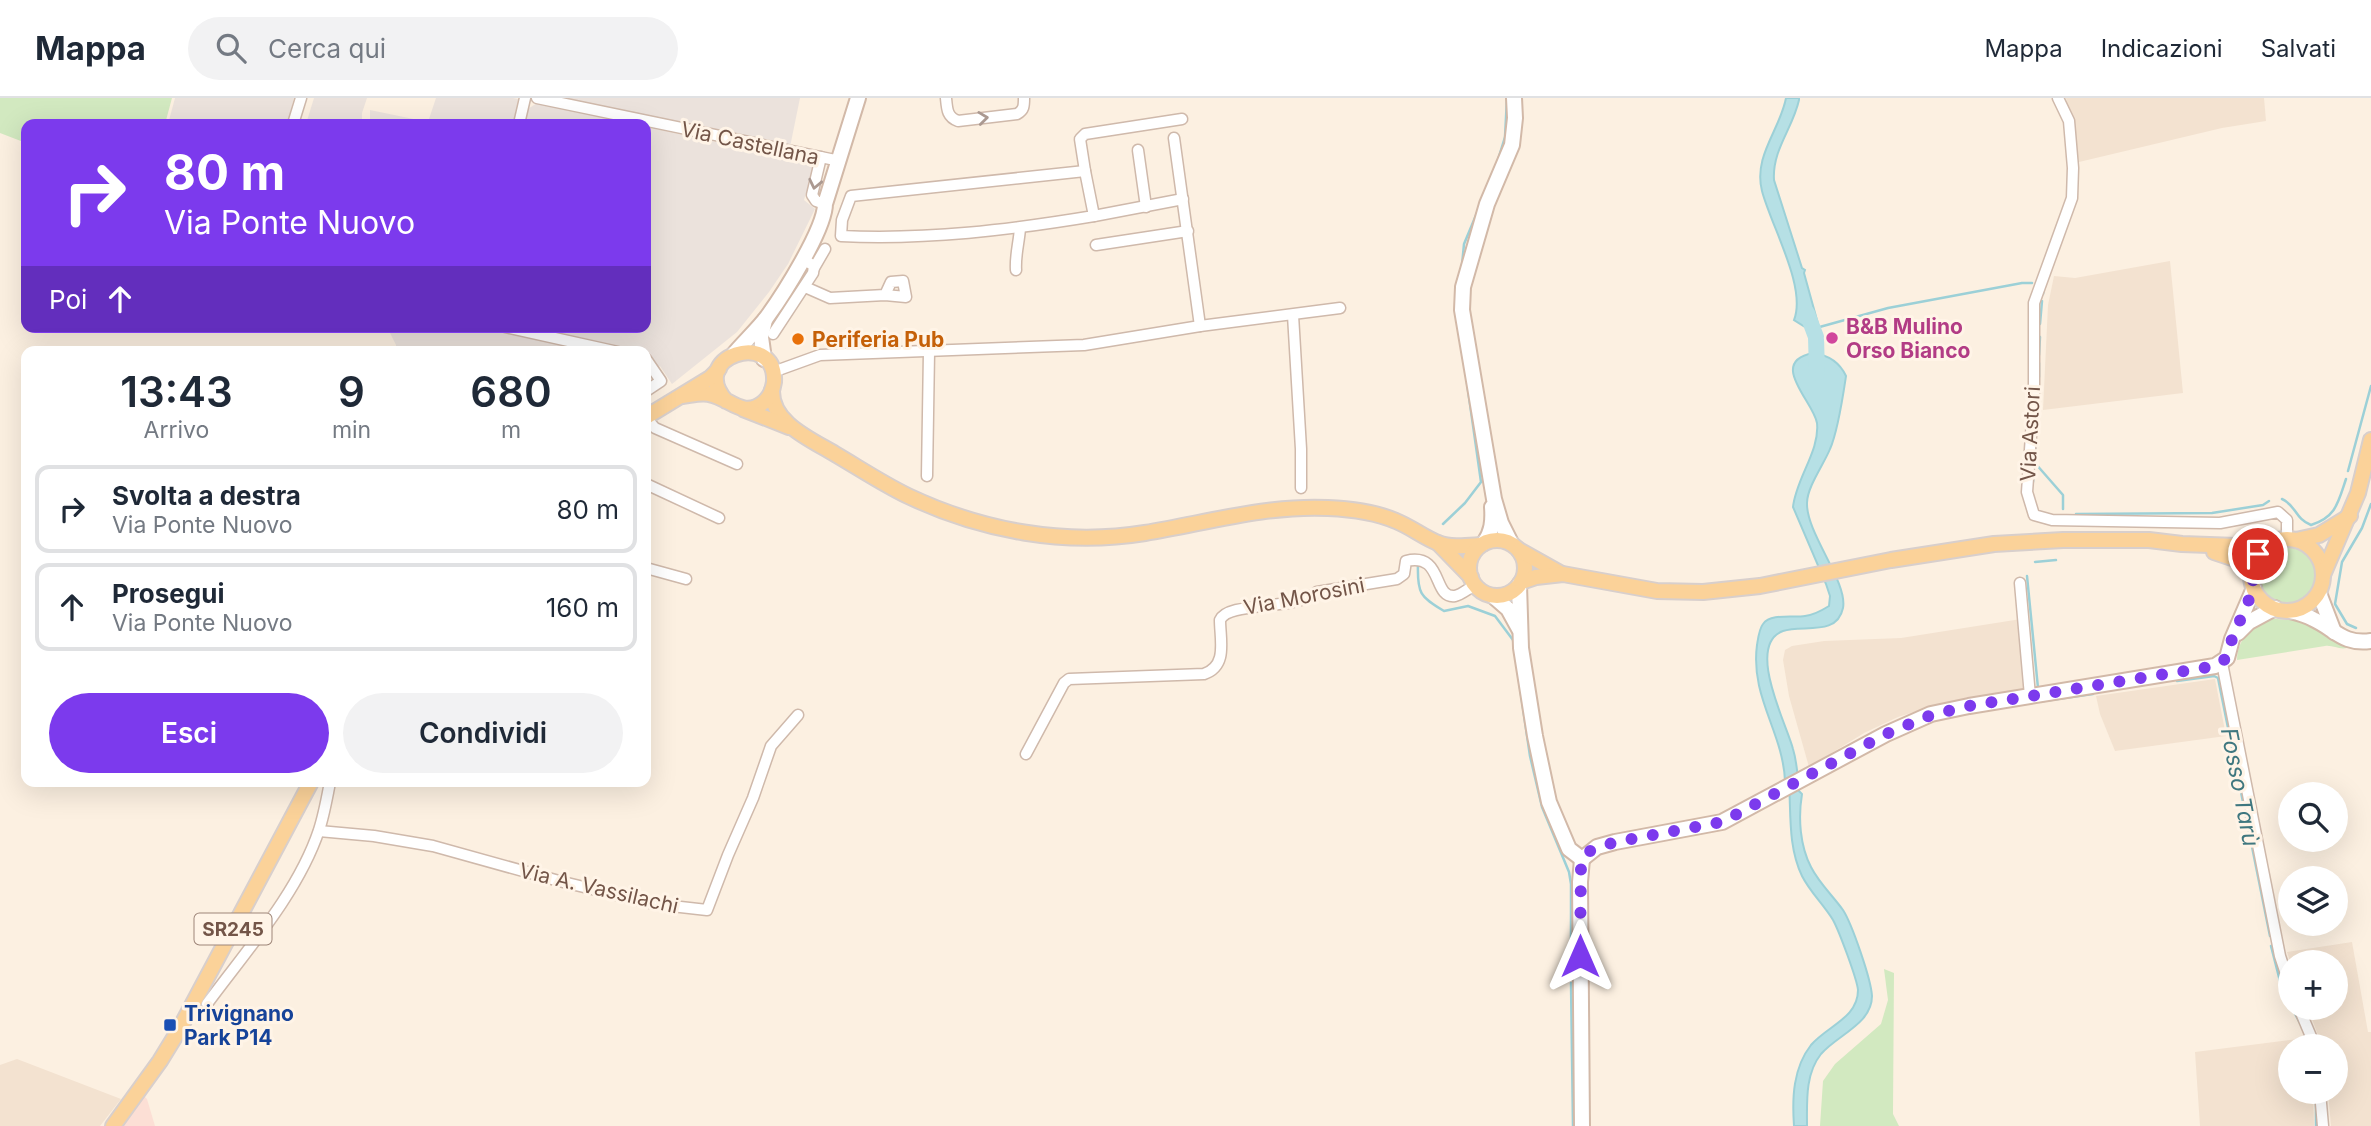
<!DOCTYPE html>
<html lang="it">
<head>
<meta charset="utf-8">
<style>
	:root { --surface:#fff; --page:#f2f2f3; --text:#1f2937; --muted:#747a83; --line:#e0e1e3; --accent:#7c3aed }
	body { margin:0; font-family:Inter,sans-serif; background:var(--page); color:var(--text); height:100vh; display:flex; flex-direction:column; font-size:26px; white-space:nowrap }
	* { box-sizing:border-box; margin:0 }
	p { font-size:23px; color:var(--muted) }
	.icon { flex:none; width:38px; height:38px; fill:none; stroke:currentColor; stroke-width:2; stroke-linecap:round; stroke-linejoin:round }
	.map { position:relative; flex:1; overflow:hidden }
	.details { position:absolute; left:21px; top:248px; width:630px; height:441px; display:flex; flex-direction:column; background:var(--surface); border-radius:14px; box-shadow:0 7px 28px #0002 }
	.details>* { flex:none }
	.banner { position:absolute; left:21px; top:21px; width:630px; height:214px; border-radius:14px; box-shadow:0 7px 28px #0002; background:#7c3aed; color:#fff; overflow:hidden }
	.controls { position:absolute; left:2278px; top:684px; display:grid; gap:14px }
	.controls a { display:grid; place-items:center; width:70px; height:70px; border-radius:50%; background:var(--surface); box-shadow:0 7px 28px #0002; font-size:35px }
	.pin { position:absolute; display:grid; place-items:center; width:60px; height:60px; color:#fff; margin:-30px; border:4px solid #fff; border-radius:50%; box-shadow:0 2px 7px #0007 }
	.me { position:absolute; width:77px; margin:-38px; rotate:0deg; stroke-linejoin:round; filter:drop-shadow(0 0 5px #0008) }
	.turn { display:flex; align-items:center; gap:24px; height:147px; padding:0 28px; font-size:32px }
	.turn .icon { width:91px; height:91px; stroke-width:2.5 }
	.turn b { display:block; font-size:49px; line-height:60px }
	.then { display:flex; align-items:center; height:66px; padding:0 28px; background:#0003; gap:14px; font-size:26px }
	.eta { display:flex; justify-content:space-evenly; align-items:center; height:119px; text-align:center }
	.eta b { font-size:42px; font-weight:600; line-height:49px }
	.primary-button { display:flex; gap:14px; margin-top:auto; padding:14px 28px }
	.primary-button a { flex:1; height:80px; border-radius:42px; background:var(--accent); color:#fff; font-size:28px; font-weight:600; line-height:80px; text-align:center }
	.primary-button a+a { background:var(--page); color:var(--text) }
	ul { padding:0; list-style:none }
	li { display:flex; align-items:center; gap:21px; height:88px; margin:0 14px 10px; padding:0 14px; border:4px solid var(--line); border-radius:14px }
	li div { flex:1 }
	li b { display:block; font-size:26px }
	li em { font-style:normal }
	header { display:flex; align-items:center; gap:42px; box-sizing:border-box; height:98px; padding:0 35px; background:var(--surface); border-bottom:2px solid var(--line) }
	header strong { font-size:33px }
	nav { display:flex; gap:38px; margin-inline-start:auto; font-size:24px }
	.search { width:490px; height:63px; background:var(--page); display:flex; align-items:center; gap:18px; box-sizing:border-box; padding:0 24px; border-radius:38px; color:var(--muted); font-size:26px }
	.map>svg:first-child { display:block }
</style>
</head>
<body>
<header>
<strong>Mappa</strong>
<div class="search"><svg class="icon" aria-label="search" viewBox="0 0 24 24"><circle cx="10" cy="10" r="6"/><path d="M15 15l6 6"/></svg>Cerca qui</div>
<nav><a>Mappa</a><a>Indicazioni</a><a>Salvati</a></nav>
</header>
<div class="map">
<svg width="2371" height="1028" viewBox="0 0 2371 1028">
	<rect width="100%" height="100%" fill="#fcf0e1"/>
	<!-- residential -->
	<g fill="#f3e2d0">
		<path d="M2066,0h198l2,23 -44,7 -143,34z"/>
		<path d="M2170,163l13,132 -140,17 5,-105 6,-29 21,2z"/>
		<path d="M2021,521l6,71 -94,16 -35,11 -34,16 -55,34 -20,-71 -6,-36 2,-10 7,-4 32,-5 77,-3z"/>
		<path d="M2215,581l11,57 -111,15 -15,-37 -4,-18z"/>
		<path d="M2352,844l16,90h3v94h-40l-3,-34h8v-46h-14l-14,-38h28v-46h-45v2l-4,-12z"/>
		<path d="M2305,940l2,8h-16v46h22l1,34h-114l-5,-74z"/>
		<path d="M17,961l104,40 -21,27h-100v-61z"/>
	</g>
	<!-- commercial -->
	<path fill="#fcdfd5" d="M144,998l3,3 8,27h-33z"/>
	<!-- industrial -->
	<g fill="#ebe2dc">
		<path d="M175,0h119l-7,26h-119z"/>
		<path d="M314,0h53l-5,15v11h-56z"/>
		<path d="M436,0h77l5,1 -5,25h-143v-14l58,12z"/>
		<path d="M563,0h237l-10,49z"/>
		<path d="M537,5l98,21h-110l3,-15z"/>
		<path d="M646,29l164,35 3,6 -9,32 11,9 -27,55 -19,28 -32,40 -65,52 -12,-18 -2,1 -12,-15 -117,-25h117z"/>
		<path d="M387,229h91l115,25h-197v-7z"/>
	</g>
	<!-- green -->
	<g fill="#d2e9c0">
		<path d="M0,0h172l-7,26h-139v19l-26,-10z"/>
		<circle cx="2288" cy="477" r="33"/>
		<path d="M2266,520l35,3 9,3 37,24c-8,2 -14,-3 -22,-2l-88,14c1,-22 13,-30 29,-42z"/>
		<path d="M1884,871l10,4 -1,141 6,12h-79l3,-45 12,-17 46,-40 7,-24z"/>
	</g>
	<!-- water -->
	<g fill="#b6e0e5" stroke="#9cd0d7" stroke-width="2">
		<path d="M1786,0h13v2c-6,28 -27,50 -25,80l28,88 3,2 -1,3 16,58 -7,1 -19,-12c13,-33 -23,-94 -32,-129 -9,-35 18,-61 24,-93z"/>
		<path d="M1813,255c15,2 27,10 33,23 -3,20 -8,55 -16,73 -6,15 -23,38 -23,54 -1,30 41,79 36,105 -6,29 -41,16 -60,23 -38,14 4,94 10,118 4,13 5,28 6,42l3,3c-4,24 -2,52 9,73 8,16 22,29 32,43 9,14 28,69 29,86 0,28 -35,39 -51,58 -16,20 -14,48 -14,72h-13c-2,-28 -1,-58 17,-81 16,-19 47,-27 47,-55 -1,-11 -19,-59 -25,-70 -9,-15 -23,-28 -31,-44 -14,-29 -11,-62 -13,-94l-4,-1c-2,-49 -35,-84 -28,-136 1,-6 2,-16 6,-21 8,-11 30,-6 42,-8 9,-1 16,-5 24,-10l1,-10 -4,-12 -33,-77c3,-29 27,-56 24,-84 -3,-21 -50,-61 -4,-70z"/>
	</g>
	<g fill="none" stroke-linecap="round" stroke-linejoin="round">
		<!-- stream -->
		<g stroke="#9cd0d7" stroke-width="2.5">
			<path d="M1497,65l8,-26 2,-39"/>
			<path d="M1462,167l2,-21 15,-36"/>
			<path d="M2043,196l1,-7"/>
			<path d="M2040,226l2,-23"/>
			<path d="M1816,230l72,-20 134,-25h10"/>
			<path d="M2039,257l1,-18"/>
			<path d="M2039,279v-14"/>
			<path d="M2035,365l28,32v14"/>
			<path d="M2348,373l23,-85"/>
			<path d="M2033,384l5,-82"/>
			<path d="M2282,401c14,6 13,20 29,26 25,-8 27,-22 35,-46"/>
			<path d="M2076,416l136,-1 51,-8 6,-4"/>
			<path d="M1443,426l22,-21 16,-21 -14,-99"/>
			<path d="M2035,464l21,-2"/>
			<path d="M1418,466c-1,29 2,33 26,47l24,-5 27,10 18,24 17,116 12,51 27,65 2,12v93"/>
			<path d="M2027,478l11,112"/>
			<path d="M2356,530l-9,-4 -12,-20 7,-42 20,-34 9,-24"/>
			<path d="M2177,583l37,-5 4,2 52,258"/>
			<path d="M2044,603l49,-7"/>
			<path d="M2271,848l9,35 11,25"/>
			<path d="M1571,885l2,143"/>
			<path d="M2292,910l8,15"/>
			<path d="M2316,994v34"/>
		</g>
		<!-- river -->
		<path stroke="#b6e0e5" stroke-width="16" d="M1807,215l9,24 1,36"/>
		<defs>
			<g id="street">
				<path d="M537,0l303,63"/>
				<path d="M946,0c1,11 1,19 12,23l59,-7c7,-4 7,-8 7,-16"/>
				<path d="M2058,0l11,23 4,47 -1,30 -38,105v90l-7,99 7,23 18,5 168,3 58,-11 9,8v19"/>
				<path d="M293,26l8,-26"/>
				<path d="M519,26l6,-26"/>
				<path d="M1174,40l26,188"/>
				<path d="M1138,52l8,57"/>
				<path d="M821,59l-9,38 4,6 9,3"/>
				<path d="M1085,73l9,45c-84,14 -167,24 -253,20l1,-16 9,-24z"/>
				<path d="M1085,73l-5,-32 5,-5 97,-15"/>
				<path d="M1094,118l89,-17"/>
				<path d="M1096,147l92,-14"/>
				<path d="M814,170l11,-19"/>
				<path d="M1016,172c-1,-15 3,-27 4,-42"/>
				<path d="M805,189l25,11 55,-3 21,2 -3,-16 -12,1 -6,13"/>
				<path d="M1293,217l8,134v39"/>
				<path d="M505,229l113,25"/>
				<path d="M773,236l40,-61 1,-7 -11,-7"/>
				<path d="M646,261l15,22 -15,10"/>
				<path d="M773,274l47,-17 264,-10 116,-19 140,-18"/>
				<path d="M646,320l9,10 82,36"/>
				<path d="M927,378l2,-124"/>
				<path d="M646,386l73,34"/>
				<path d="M646,470l40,11"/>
				<path d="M2020,485l10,113"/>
				<path d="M2222,565l58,293 11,33"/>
				<path d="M1026,656l38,-71 5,-4 135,-5c24,-8 16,-34 16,-54 8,-19 75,-9 97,-28l80,-13 7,-5 2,-13c38,-9 26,38 49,35 6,-1 14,-8 20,-11"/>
				<path d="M319,733l55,5 59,10 126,35 95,23 53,6 21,-55 25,-57 18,-52 27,-31"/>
				<path d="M207,906c39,-53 91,-111 112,-174 5,-15 8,-32 11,-48"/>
				<path d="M2299,910l16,38"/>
				<path d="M2320,994l3,34"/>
			</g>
			<g id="secondary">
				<path d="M734,256c10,-12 23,-24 33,-37 16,-22 58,-88 58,-113l33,-106"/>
				<path d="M764,261l-3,-22 4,-17"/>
				<path d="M1484,445c8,-11 9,-22 8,-36"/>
				<path d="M1511,445l-10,-20 -7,-24 -32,-189 1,-23 24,-83 25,-59 3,-27 -1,-20"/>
				<path d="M1519,487l2,63 14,88 14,66 20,47 13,10"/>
				<path d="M2319,495l15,39"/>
				<path d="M1493,498l15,13 11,20"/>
				<path d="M2290,513c8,2 16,4 23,8 22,10 30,26 58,22"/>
				<path d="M2238,535l11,-11 26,-14"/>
				<path d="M1582,761l15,-12 18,-5 107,-20 164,-88 45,-20 38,-8 246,-40 12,-8 5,-19 22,-51"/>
				<path d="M1582,1028l-2,-244 2,-23"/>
			</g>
			<g id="primary">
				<path d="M772,292c-1,33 38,49 63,64 24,14 48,30 73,42 74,35 156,50 237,37 61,-10 121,-28 183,-25 23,1 47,4 68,13 15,6 27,16 42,22 13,5 28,3 42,2"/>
				<path d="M682,298c9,-1 19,-4 27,-2 20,3 34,26 55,8 6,-5 9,-13 10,-20 3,-54 -88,-26 -48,19"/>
				<path d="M743,311l46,18"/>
				<path d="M646,319l64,-39 9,-9"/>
				<circle cx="2287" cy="477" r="36"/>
				<path d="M2296,442l23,-5 31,-19"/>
				<circle cx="1497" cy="470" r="28"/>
				<path d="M1438,445l33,34"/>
				<path d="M1519,452l43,24"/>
				<path d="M2214,454l24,8 14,11"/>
				<path d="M2323,477l35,-82 13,-53"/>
				<path d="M1521,484l15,-5 27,-3 94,17 46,1 57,-6 131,-26 103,-16 69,-4h86l33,4 82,3"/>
				<path d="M113,1028l47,-65 19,-31 132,-248"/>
			</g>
		</defs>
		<!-- street casing -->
		<use href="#street" stroke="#cfb9ab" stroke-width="13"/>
		<!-- secondary casing -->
		<use href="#secondary" stroke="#d2b9a8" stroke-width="18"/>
		<!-- primary casing -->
		<use href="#primary" stroke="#d8cfcc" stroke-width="18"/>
		<!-- street -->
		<use href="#street" stroke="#fff" stroke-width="10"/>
		<!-- secondary -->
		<use href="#secondary" stroke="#fff" stroke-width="14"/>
		<!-- primary -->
		<use href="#primary" stroke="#fbd299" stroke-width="14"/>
	</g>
	<!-- one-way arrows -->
	<defs><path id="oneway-chevron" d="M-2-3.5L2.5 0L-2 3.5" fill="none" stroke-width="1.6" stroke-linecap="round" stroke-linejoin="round" transform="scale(1.75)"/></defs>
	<g stroke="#ab9991">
		<use href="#oneway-chevron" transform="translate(983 20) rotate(-7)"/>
		<use href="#oneway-chevron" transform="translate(815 86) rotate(102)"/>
	</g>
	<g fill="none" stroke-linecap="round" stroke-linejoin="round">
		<!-- route -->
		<path stroke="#7c3aed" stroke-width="12" stroke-dasharray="0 21.6" d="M1580,858l1,-92 9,-13 25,-9 107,-20 164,-88 45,-19 38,-9 246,-40 12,-8 5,-19 22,-51 -2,-16 6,-18"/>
	</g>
	<!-- markers -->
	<circle fill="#d1479c" stroke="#fff4e7" stroke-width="2.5" cx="1832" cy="240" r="7"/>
	<circle fill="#e8710a" stroke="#fff4e7" stroke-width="2.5" cx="798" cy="241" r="7"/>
	<rect fill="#1a4fb4" stroke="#fff4e7" stroke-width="2.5" x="163" y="920" width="14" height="14" rx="3.5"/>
	<g text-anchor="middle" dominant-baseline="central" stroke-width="6" stroke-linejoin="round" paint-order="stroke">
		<!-- shield labels -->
		<rect fill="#fff4e7" stroke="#9d8578" stroke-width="2" x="194.5" y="815.5" width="77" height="31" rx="5"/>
		<g font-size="19" font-weight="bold" fill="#735548">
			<text x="233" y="831">SR245</text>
		</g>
		<!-- street labels -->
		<g font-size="21" fill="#735548" stroke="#fff4e7">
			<text transform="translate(750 45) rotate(12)">Via Castellana</text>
			<text transform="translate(2030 336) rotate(-87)">Via Astori</text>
			<text transform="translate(1304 498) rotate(-11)">Via Morosini</text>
			<text transform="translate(599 790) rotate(13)">Via A. Vassilachi</text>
		</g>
		<!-- hotel labels -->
		<g font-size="21" font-weight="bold" fill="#b23c85" stroke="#fff4e7" text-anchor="start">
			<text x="1846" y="228">B&amp;B Mulino<tspan x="1846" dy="24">Orso Bianco</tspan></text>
		</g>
		<!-- food labels -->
		<g font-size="21" font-weight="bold" fill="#c56008" stroke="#fff4e7" text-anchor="start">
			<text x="812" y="241">Periferia Pub</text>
		</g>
		<!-- transit labels -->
		<g font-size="21" font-weight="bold" fill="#164399" stroke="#fff4e7" text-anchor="start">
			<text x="184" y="915">Trivignano<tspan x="184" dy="24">Park P14</tspan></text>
		</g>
		<!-- water labels -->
		<g font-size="23" font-style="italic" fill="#3f777f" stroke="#fff4e7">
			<text transform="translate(2240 689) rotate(79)">Fosso Tarù</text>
		</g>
	</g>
</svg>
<div class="controls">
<a><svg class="icon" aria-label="search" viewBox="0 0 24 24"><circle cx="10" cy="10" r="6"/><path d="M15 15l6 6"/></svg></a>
<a><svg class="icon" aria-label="layers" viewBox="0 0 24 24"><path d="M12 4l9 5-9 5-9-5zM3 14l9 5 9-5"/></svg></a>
<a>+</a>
<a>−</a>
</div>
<div class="pin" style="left:2258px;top:456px;background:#d93025"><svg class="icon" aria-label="arrive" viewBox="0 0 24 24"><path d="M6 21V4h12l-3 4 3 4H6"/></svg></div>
<svg class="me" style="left:1580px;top:858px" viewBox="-20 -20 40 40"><path d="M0-17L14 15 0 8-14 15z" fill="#7c3aed" stroke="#fff" stroke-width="4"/></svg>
<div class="banner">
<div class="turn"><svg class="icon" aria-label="right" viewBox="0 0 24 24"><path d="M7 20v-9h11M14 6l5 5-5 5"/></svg><div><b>80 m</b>Via Ponte Nuovo</div></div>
<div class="then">Poi<svg class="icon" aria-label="ahead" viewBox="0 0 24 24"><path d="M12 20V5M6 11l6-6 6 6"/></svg></div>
</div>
<section class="details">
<div class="eta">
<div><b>13:43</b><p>Arrivo</p></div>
<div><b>9</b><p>min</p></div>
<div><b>680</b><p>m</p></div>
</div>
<ul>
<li><svg class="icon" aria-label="right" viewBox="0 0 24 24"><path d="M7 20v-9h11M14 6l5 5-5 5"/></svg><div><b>Svolta a destra</b><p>Via Ponte Nuovo</p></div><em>80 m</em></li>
<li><svg class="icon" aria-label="ahead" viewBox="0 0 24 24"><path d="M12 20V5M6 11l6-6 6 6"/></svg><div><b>Prosegui</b><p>Via Ponte Nuovo</p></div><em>160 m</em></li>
</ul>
<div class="primary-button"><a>Esci</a><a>Condividi</a></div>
</section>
</div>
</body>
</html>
